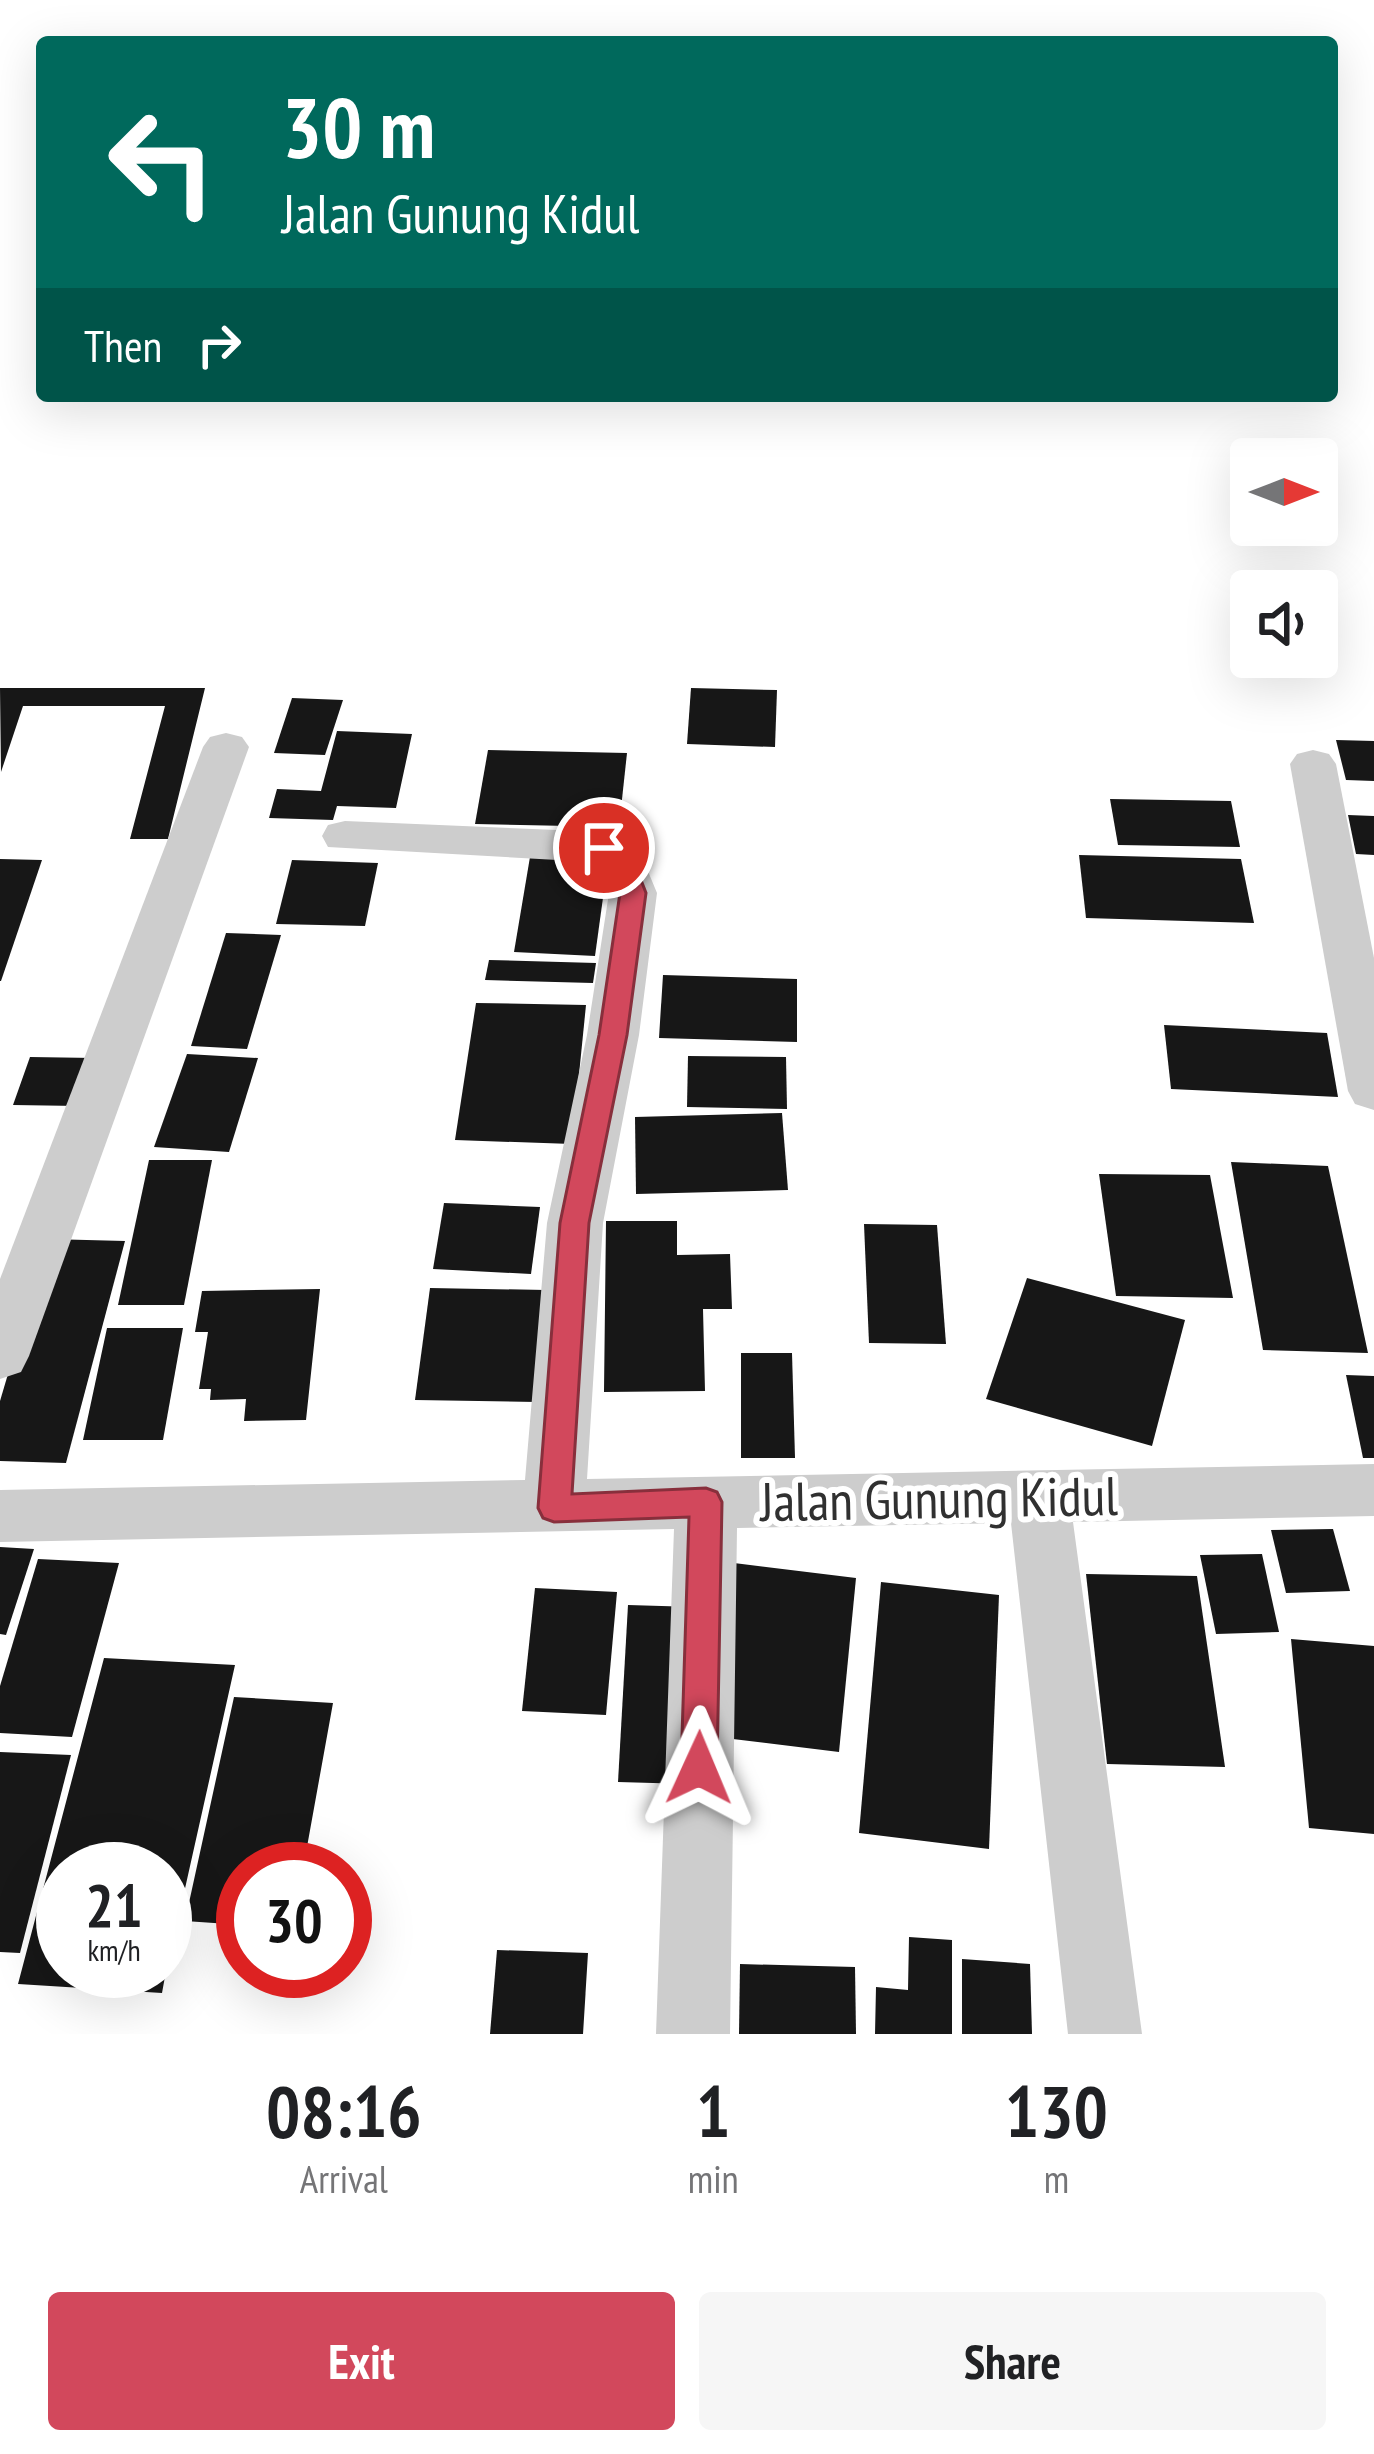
<!DOCTYPE html>
<html lang="en">
<head>
<meta charset="utf-8">
<style>
	:root { --surface:#fff; --page:#f6f6f6; --text:#202124; --muted:#757577; --accent:#d2485c }
	body { margin:0; font-family:"PT Sans Narrow",sans-serif; background:var(--page); color:var(--text); height:100vh; display:flex; flex-direction:column; font-size:45px; white-space:nowrap }
	* { box-sizing:border-box; margin:0 }
	p { font-size:39px; color:var(--muted) }
	.icon { flex:none; width:66px; height:66px; fill:none; stroke:currentColor; stroke-width:2; stroke-linecap:round; stroke-linejoin:round }
	.map { position:relative; height:2034px; overflow:hidden }
	.details { display:flex; flex-direction:column; background:var(--surface); flex:1 }
	.details>* { flex:none }
	.top-card { position:absolute; left:36px; top:36px; width:1302px; height:366px; border-radius:12px; box-shadow:0 12px 48px #0002; background:#00695c; color:#fff; overflow:hidden }
	.needle { width:78px; rotate:90deg }
	.buttons { position:absolute; left:1230px; top:438px; display:grid; gap:24px }
	.buttons a { display:grid; place-items:center; width:108px; height:108px; border-radius:12px; background:var(--surface); box-shadow:0 12px 48px #0002; font-size:60px }
	.speed { position:absolute; left:36px; top:1842px; display:flex; gap:24px; font-size:60px; font-weight:700; text-align:center }
	.speed>* { display:grid; place-content:center; width:156px; height:156px; border-radius:50%; background:var(--surface); box-shadow:0 12px 48px #0002; line-height:1 }
	.speed small { font-size:30px; font-weight:400 }
	.speed .limit { border:18px solid #d22; background:#fff; color:#111 }
	.pin { position:absolute; display:grid; place-items:center; width:102px; height:102px; color:#fff; margin:-51px; border:6px solid #fff; border-radius:50%; box-shadow:0 3px 12px #0007 }
	.me { position:absolute; width:132px; margin:-66px; rotate:1deg; stroke-linejoin:round; filter:drop-shadow(0 0 9px #0008) }
	.turn { display:flex; align-items:center; gap:42px; height:252px; padding:0 48px; font-size:54px }
	.turn .icon { width:156px; height:156px; stroke-width:2.5 }
	.turn b { display:block; font-size:84px; line-height:102px }
	.then { display:flex; align-items:center; height:114px; padding:0 48px; background:#0003; gap:24px; font-size:45px }
	.eta { display:flex; justify-content:space-evenly; align-items:center; height:204px; text-align:center }
	.eta b { font-size:72px; font-weight:700; line-height:84px }
	.cta { display:flex; gap:24px; margin-top:auto; padding:24px 48px }
	.cta a { flex:1; height:138px; border-radius:12px; background:var(--accent); color:#fff; font-size:48px; font-weight:700; line-height:138px; text-align:center }
	.cta a+a { background:var(--page); color:var(--text) }
	.map>svg:first-child { display:block }
</style>
</head>
<body>
<div class="map">
<svg width="1374" height="2034" viewBox="0 0 1374 2034">
	<rect width="100%" height="100%" fill="#fff"/>
	<!-- building -->
	<g fill="#171717">
		<path d="M0,688h205l-37,151h-38l35,-133h-142l-22,66z"/>
		<path d="M691,688l86,2 -2,57 -88,-3z"/>
		<path d="M292,698l51,2 -18,55 -51,-2z"/>
		<path d="M337,731l75,3 -16,74 -59,-2 -4,14 -64,-2 8,-29 44,2z"/>
		<path d="M1336,740l38,1v40l-28,-1z"/>
		<path d="M488,750l139,3 -8,74 -144,-3z"/>
		<path d="M1110,799l121,2 9,46 -122,-2z"/>
		<path d="M1348,815l26,1v39l-18,-1z"/>
		<path d="M531,851l78,3 -14,102 -81,-4z"/>
		<path d="M1079,855l162,4 13,64 -168,-5z"/>
		<path d="M0,859l42,1 -41,121h-1z"/>
		<path d="M292,860l86,3 -13,63 -89,-2z"/>
		<path d="M226,933l55,2 -34,114 -56,-3z"/>
		<path d="M489,960l107,3 -3,20 -108,-3z"/>
		<path d="M663,975l134,4v63l-138,-4z"/>
		<path d="M476,1003l110,2 -14,139 -117,-4z"/>
		<path d="M1164,1025l163,8 11,64 -167,-8z"/>
		<path d="M187,1054l71,4 -29,94 -75,-5z"/>
		<path d="M688,1056l98,1 1,52 -100,-2z"/>
		<path d="M30,1057l65,1 -16,48 -66,-1z"/>
		<path d="M782,1113l6,77 -152,4 -1,-77z"/>
		<path d="M149,1160h63l-28,145h-66z"/>
		<path d="M1231,1162l97,4 40,187 -105,-3z"/>
		<path d="M1099,1174l111,1 23,123 -117,-2z"/>
		<path d="M444,1203l96,4 -9,67 -98,-5z"/>
		<path d="M606,1221h71v34l53,-1 2,55h-29l2,82 -101,1z"/>
		<path d="M864,1224l73,1 9,119 -77,-1z"/>
		<path d="M48,1239l77,2 -59,222 -66,-2v-60z"/>
		<path d="M1027,1278l158,42 -33,126 -166,-47z"/>
		<path d="M430,1288l116,2 -9,112 -122,-2z"/>
		<path d="M320,1289l-14,131 -62,1 2,-22 -36,1 1,-11h-12l9,-57h-13l7,-41z"/>
		<path d="M107,1328h76l-20,112h-80z"/>
		<path d="M741,1353h51l3,105h-54z"/>
		<path d="M1346,1375l28,1v82h-11z"/>
		<path d="M1333,1529l17,62 -64,2 -15,-63z"/>
		<path d="M0,1547l34,2 -28,86 -6,-1z"/>
		<path d="M1262,1554l17,78 -63,2 -16,-79z"/>
		<path d="M38,1559l81,4 -47,174 -72,-4v-47z"/>
		<path d="M734,1563l122,15 -17,174 -131,-16z"/>
		<path d="M1086,1574l111,2 28,191 -118,-3z"/>
		<path d="M881,1582l118,13 -10,254 -130,-16z"/>
		<path d="M535,1588l82,4 -11,123 -84,-4z"/>
		<path d="M628,1605l67,2 -7,177 -70,-2z"/>
		<path d="M1291,1639l83,7v188l-65,-6z"/>
		<path d="M104,1658l131,7 -68,304 -2,-100h-102v102h103l-4,22 -144,-9z"/>
		<path d="M234,1697l99,6 -30,166h-60v56l-58,-4z"/>
		<path d="M0,1752l71,3 -51,198 -20,-1z"/>
		<path d="M909,1937l43,3v94h-77l1,-47 32,3z"/>
		<path d="M497,1950l91,3 -5,81h-93z"/>
		<path d="M962,1959l68,5 2,70h-70z"/>
		<path d="M740,1964l115,3 1,67h-117z"/>
	</g>
	<g fill="none" stroke-linecap="round" stroke-linejoin="round">
		<!-- street -->
		<g fill="#cdcdcd" fill-rule="evenodd">
			<path d="M226,733l16,4 7,10 -220,609 -8,16 -21,7v-100l203,-532 7,-10z"/>
			<path d="M1313,750l16,4 7,10 38,194v152l-19,-6 -7,-13 -58,-327 7,-10z"/>
			<path d="M345,821l260,11 17,4 18,16 17,41 -18,142 -36,188 -16,256 787,-15v52l-301,6 69,512h-74l-57,-511 -274,5 -7,506h-74l18,-505 -674,13v-52l525,-10 22,-257 40,-188 22,-142 -8,-24 -8,-7 -265,-15 -6,-11 6,-11z"/>
		</g>
	</g>
	<!-- route -->
	<path fill="#d2485c" stroke="#882f3c" stroke-width="3" d="M604,839l28,18 14,36 -19,142 -38,188 -17,271 134,-6 11,4 5,10 -5,266 -5,12 -13,5 -13,-5 -5,-12 8,-251 -135,5 -11,-4 -5,-10 22,-285 39,-188 21,-142 -8,-27 -20,-18z"/>
	<g text-anchor="middle" dominant-baseline="central" stroke-width="12" stroke-linejoin="round" paint-order="stroke">
		<!-- near-street labels -->
		<g font-size="54" fill="#303030" stroke="#fff">
			<text transform="translate(939 1498) rotate(-1)">Jalan Gunung Kidul</text>
		</g>
	</g>
</svg>
<div class="buttons">
<a><svg class="needle" viewBox="-14 -14 28 28"><path d="M0-13l5 13h-10z" fill="#e53935"/><path d="M0 13l5-13h-10z" fill="#757577"/></svg></a>
<a><svg class="icon" aria-label="sound" viewBox="0 0 24 24"><path d="M4 9h4l5-4v14l-5-4H4zM17 9q2 3 0 6"/></svg></a>
</div>
<div class="speed"><div>21<small>km/h</small></div><div class="limit">30</div></div>
<div class="pin" style="left:604px;top:848px;background:#d93025"><svg class="icon" aria-label="arrive" viewBox="0 0 24 24"><path d="M6 21V4h12l-3 4 3 4H6"/></svg></div>
<svg class="me" style="left:699px;top:1768px" viewBox="-20 -20 40 40"><path d="M0-17L14 15 0 8-14 15z" fill="#d2485c" stroke="#fff" stroke-width="4"/></svg>
<div class="top-card">
<div class="turn"><svg class="icon" aria-label="left" viewBox="0 0 24 24"><path d="M17 20v-9H6M10 6l-5 5 5 5"/></svg><div><b>30 m</b>Jalan Gunung Kidul</div></div>
<div class="then">Then<svg class="icon" aria-label="right" viewBox="0 0 24 24"><path d="M7 20v-9h11M14 6l5 5-5 5"/></svg></div>
</div>
</div>
<section class="details">
<div class="eta">
<div><b>08:16</b><p>Arrival</p></div>
<div><b>1</b><p>min</p></div>
<div><b>130</b><p>m</p></div>
</div>
<div class="cta"><a>Exit</a><a>Share</a></div>
</section>
</body>
</html>
